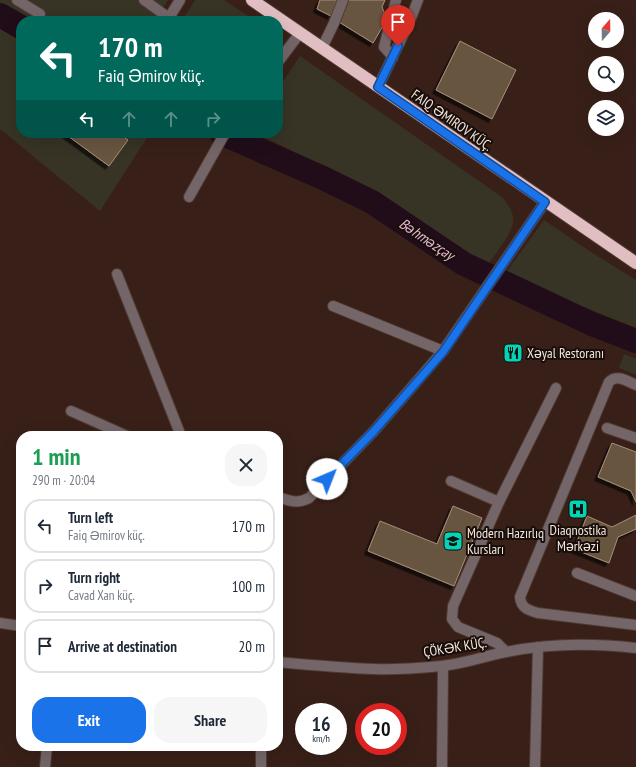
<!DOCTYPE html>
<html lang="en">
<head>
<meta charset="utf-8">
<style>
	:root { --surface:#fff; --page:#f6f6f7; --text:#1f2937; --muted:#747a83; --line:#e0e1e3; --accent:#1a73e8 }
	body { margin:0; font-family:"PT Sans Narrow",sans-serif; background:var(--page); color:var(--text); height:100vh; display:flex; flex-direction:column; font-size:15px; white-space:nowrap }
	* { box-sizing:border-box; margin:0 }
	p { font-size:13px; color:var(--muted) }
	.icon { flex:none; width:22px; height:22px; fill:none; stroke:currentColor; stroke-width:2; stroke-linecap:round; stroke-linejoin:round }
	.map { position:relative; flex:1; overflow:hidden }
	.drawer { position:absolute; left:16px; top:431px; width:267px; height:320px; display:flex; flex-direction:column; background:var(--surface); border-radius:16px; box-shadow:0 4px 16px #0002 }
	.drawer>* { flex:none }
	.hud { position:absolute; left:16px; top:16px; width:267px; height:122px; border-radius:16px; box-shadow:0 4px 16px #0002; background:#00695c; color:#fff; overflow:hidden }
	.needle { width:26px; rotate:20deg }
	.buttons { position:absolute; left:588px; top:12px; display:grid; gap:8px }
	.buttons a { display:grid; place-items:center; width:36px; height:36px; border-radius:50%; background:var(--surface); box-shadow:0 4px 16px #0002; font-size:20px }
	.speed { position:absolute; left:295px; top:703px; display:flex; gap:8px; font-size:20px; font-weight:700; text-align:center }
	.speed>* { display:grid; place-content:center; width:52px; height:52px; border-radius:50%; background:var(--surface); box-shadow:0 4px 16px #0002; line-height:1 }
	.speed small { font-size:10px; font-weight:400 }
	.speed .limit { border:6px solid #d22; background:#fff; color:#111 }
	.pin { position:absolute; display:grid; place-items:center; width:34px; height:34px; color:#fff; margin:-41px -17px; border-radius:50% 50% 50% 0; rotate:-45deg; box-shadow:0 0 4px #0007 }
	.pin .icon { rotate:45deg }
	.me { position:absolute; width:44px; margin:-22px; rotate:44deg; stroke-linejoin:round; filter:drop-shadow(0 0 3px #0008) }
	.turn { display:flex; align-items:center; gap:14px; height:84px; padding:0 16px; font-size:18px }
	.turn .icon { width:52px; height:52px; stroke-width:2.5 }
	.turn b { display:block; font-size:28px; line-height:34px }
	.lanes { display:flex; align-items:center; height:38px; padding:0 16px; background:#0003; justify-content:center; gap:20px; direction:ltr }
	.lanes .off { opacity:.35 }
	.round { display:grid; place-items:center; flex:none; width:42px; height:42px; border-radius:16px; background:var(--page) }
	.headline { display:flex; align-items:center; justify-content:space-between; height:68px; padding:0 16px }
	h1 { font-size:24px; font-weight:800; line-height:30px; color:#1e9e55 }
	.action { display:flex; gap:8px; margin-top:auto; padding:8px 16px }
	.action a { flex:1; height:46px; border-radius:16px; background:var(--accent); color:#fff; font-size:16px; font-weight:800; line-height:46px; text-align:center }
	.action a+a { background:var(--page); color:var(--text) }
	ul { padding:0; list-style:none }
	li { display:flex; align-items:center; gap:12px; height:54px; margin:0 8px 6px; padding:0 8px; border:2px solid var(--line); border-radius:16px }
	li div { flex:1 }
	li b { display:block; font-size:15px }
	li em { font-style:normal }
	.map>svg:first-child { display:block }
</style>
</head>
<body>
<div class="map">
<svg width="636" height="767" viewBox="0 0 636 767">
	<defs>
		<filter id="shadow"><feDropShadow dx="-3.5" dy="3.5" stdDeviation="0" flood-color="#0009"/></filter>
	</defs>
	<rect width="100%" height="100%" fill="#382018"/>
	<!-- green -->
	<g fill="#373325">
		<path d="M0,0h168l-13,21h-125l-30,-17z"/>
		<path d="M195,0h29l32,21h-74z"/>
		<path d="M0,29l21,12v92h129l-50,78 -100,-82z"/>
		<path d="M300,56l202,141c6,7 13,17 11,26 -2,12 -20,34 -27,44l-118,-79 -112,-55h22v-44z"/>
		<path d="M544,220l47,32 45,28v48l-132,-53z"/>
		<path d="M624,354l12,5v16l-17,-7z"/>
	</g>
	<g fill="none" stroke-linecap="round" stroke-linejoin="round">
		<!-- river -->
		<g stroke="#210d1a" stroke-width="24">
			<path d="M0,15l21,12"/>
			<path d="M221,133l102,45 49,24 92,62 128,60 44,17"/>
		</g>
	</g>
	<!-- building -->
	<g fill="#685441" stroke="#a58f7a" filter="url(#shadow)">
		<path d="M320,0h17l-6,16 -14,-7z"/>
		<path d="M348,0h37l-3,7 5,12 -14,24 -34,-21z"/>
		<path d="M460,41l56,29 -24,49 -56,-29z"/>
		<path d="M64,133h54l10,7 -19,26z"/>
		<path d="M612,443l24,9v50l-5,-11 -33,-14z"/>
		<path d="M453,506l29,12 -28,68 -86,-35 12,-30 57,23z"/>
		<path d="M636,515v14l-18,8 -9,26 -35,-14 13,-33 25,11z"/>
	</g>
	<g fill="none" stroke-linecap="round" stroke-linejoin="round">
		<defs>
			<g id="minor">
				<path d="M17,0l23,14"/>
				<path d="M144,0l25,18"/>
				<path d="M167,21l13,-21"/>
				<path d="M322,48l12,-25 9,-23"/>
				<path d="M393,57l-9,-10 12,-47"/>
				<path d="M278,62l22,-29"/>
				<path d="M378,87l31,-64 9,-23"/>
				<path d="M189,197l36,-64"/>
				<path d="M117,274l64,162"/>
				<path d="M333,306l110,45"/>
				<path d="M636,385c-9,-4 -19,-11 -27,-3l-89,215c1,11 8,13 18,16l98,12"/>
				<path d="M71,411l56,25"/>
				<path d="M607,428l29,10"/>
				<path d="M451,481l48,21"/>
				<path d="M278,497c11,4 20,7 31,1l65,-67 69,-80 102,-149"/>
				<path d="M577,573l59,23"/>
				<path d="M0,623l21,3"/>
				<path d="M506,652l-9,-9 -39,-16 -6,-8 1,-13 46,-104 57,-114"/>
				<path d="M278,662c32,3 64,6 97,7 22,1 44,-1 66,-3 23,-2 43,-10 65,-14 43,-9 87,-9 130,-4"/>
				<path d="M45,767l2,-21"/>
				<path d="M261,767v-21"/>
				<path d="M442,767l1,-101"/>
				<path d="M535,767l3,-120"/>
			</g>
			<path id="highway" d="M252,0l384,263"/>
		</defs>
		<!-- minor casing -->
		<use href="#minor" stroke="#523b34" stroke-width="12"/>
		<!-- highway casing -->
		<use href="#highway" stroke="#523b34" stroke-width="14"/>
		<!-- minor -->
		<use href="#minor" stroke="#746668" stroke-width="10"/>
		<!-- highway -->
		<use href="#highway" stroke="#e1bec2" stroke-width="12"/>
	</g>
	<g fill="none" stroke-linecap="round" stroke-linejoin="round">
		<defs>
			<path id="route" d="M327,479l47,-48 69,-79 102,-150 -167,-115 20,-41"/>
		</defs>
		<!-- route casing -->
		<use href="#route" stroke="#114b97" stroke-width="10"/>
		<!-- route -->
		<use href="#route" stroke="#1a73e8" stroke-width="7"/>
	</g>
	<!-- icons -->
	<defs>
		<symbol id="restaurant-square" viewBox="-11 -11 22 22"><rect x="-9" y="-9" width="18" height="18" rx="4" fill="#02d5b6" stroke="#170d09"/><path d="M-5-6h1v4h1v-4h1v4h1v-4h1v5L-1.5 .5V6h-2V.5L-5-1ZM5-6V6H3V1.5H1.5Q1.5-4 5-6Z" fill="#111"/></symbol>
		<symbol id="hospital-square" viewBox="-11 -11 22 22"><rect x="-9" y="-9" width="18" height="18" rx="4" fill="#02d5b6" stroke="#170d09"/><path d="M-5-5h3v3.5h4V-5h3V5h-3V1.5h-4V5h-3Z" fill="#111"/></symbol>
		<symbol id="university-square" viewBox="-11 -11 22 22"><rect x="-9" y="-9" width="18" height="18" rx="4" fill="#02d5b6" stroke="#170d09"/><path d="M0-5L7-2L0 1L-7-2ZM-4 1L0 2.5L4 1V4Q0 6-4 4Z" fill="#111"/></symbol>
	</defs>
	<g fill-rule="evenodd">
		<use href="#restaurant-square" x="502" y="342" width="22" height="22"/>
		<use href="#hospital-square" x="567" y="498" width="22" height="22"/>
		<use href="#university-square" x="442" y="530" width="22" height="22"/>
	</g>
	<g text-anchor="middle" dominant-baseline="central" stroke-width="4" stroke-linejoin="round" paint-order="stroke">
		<!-- street labels -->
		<g font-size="14" fill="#f4e4de" stroke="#170d09">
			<text transform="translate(452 120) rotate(35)">FAIQ ƏMIROV KÜÇ.</text>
			<text transform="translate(455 647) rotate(-9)">ÇÖKƏK KÜÇ.</text>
		</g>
		<!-- poi labels -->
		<g font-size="14" fill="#f4e4de" stroke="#170d09" text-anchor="start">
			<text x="527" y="353">Xəyal Restoranı</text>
			<text x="578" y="530" text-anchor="middle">Diaqnostika<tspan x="578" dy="16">Mərkəzi</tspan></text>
			<text x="467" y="533">Modern Hazırlıq<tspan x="467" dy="16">Kursları</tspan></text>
		</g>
		<!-- water labels -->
		<g font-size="15" font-style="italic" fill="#e8b6d4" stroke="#170d09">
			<text transform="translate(427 239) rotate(34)">Bəhməzçay</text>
		</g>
	</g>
</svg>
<div class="buttons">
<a><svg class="needle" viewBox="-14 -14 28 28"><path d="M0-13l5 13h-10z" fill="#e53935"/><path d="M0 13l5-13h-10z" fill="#747a83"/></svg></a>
<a><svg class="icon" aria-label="search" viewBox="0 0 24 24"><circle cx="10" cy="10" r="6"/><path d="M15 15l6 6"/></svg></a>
<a><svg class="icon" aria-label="layers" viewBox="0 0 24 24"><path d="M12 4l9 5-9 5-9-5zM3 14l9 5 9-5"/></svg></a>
</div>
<div class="speed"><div>16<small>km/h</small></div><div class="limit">20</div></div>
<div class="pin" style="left:398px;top:46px;background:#d93025"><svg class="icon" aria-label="arrive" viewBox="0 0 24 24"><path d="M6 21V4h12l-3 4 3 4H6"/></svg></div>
<svg class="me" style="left:327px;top:479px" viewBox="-20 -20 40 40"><circle r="19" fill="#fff"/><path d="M0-13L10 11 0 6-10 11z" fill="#1a73e8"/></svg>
<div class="hud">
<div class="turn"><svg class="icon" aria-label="left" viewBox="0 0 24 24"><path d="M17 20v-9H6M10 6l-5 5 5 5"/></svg><div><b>170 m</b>Faiq Əmirov küç.</div></div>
<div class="lanes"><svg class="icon" aria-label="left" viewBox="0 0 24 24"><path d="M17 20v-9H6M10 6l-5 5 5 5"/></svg><svg class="icon off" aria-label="ahead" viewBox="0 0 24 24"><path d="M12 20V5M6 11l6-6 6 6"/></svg><svg class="icon off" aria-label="ahead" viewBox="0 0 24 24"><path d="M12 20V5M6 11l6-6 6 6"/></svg><svg class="icon off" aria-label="right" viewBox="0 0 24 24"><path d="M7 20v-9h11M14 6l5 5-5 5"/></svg></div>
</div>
<section class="drawer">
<div class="headline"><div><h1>1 min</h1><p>290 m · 20:04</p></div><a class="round"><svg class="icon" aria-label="close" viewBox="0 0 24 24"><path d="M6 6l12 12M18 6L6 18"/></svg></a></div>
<ul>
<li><svg class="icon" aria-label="left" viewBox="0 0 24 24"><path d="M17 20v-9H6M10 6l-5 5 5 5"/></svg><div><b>Turn left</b><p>Faiq Əmirov küç.</p></div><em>170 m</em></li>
<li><svg class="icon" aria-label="right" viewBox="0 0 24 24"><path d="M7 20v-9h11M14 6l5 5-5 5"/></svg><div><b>Turn right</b><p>Cavad Xan küç.</p></div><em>100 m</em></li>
<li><svg class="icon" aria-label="arrive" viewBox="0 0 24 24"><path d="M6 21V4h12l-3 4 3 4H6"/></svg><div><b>Arrive at destination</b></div><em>20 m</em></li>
</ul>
<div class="action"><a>Exit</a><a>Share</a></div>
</section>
</div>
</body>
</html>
